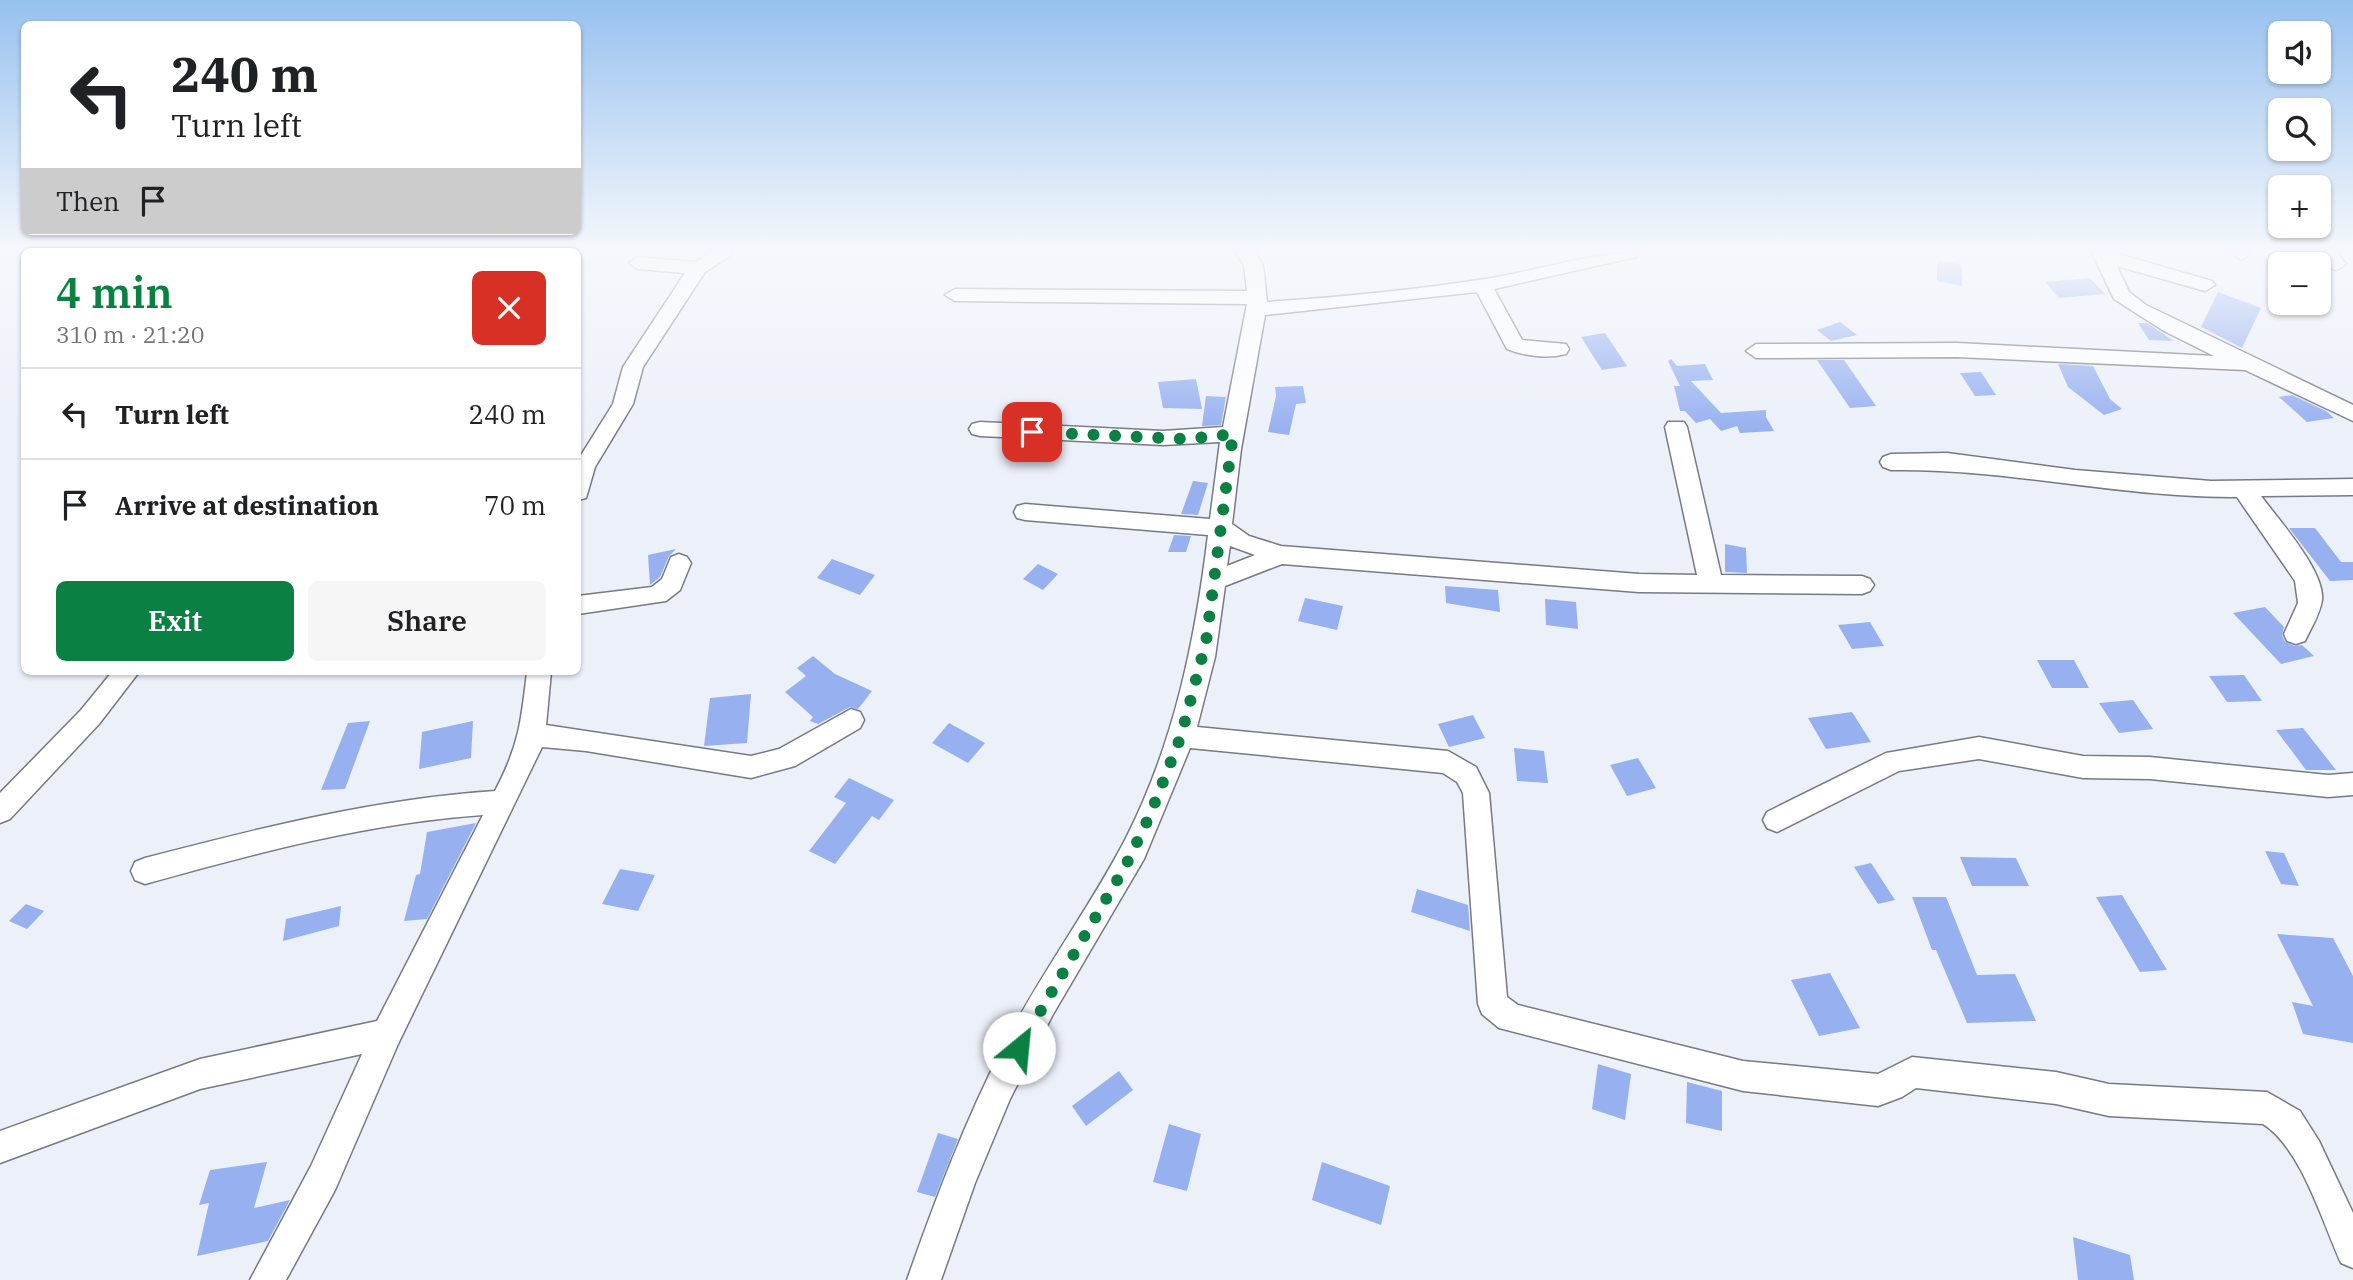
<!DOCTYPE html>
<html lang="en">
<head>
<meta charset="utf-8">
<style>
	:root { --surface:#fff; --page:#f6f6f6; --text:#202124; --muted:#757577; --line:#e0e0e0; --accent:#0b8043 }
	body { margin:0; font-family:"IBM Plex Serif",serif; background:var(--page); color:var(--text); height:100vh; display:flex; flex-direction:column; font-size:26px; white-space:nowrap }
	* { box-sizing:border-box; margin:0 }
	p { font-size:23px; color:var(--muted) }
	.icon { flex:none; width:38px; height:38px; fill:none; stroke:currentColor; stroke-width:2; stroke-linecap:round; stroke-linejoin:round }
	.map { position:relative; flex:1; overflow:hidden }
	.panel { position:absolute; left:21px; top:248px; width:560px; height:427px; display:flex; flex-direction:column; background:var(--surface); border-radius:10px; box-shadow:0 2px 5px #0004 }
	.panel>* { flex:none }
	.top-card { position:absolute; left:21px; top:21px; width:560px; height:214px; border-radius:10px; box-shadow:0 2px 5px #0004; background:#fff; color:var(--text); overflow:hidden }
	.controls { position:absolute; left:2268px; top:21px; display:grid; gap:14px }
	.controls a { display:grid; place-items:center; width:63px; height:63px; border-radius:10px; background:var(--surface); box-shadow:0 2px 5px #0004; font-size:35px }
	.pin { position:absolute; display:grid; place-items:center; width:60px; height:60px; color:#fff; margin:-30px; border-radius:14px; box-shadow:0 4px 10px #0006 }
	.me { position:absolute; width:77px; margin:-38px; rotate:28deg; stroke-linejoin:round; filter:drop-shadow(0 0 5px #0008) }
	.turn { display:flex; align-items:center; gap:24px; height:147px; padding:0 35px; font-size:32px }
	.turn .icon { width:91px; height:91px; stroke-width:2.5 }
	.turn b { display:block; font-size:49px; line-height:60px }
	.then { display:flex; align-items:center; height:66px; padding:0 35px; background:#0003; gap:14px; font-size:26px }
	.round { display:grid; place-items:center; flex:none; width:74px; height:74px; border-radius:10px; background:var(--page) }
	.headline { display:flex; align-items:center; justify-content:space-between; height:119px; padding:0 35px }
	h1 { font-size:42px; font-weight:600; line-height:52px; color:var(--accent) }
	.action { display:flex; gap:14px; margin-top:auto; padding:14px 35px }
	.action a { flex:1; height:80px; border-radius:10px; background:var(--accent); color:#fff; font-size:28px; font-weight:600; line-height:80px; text-align:center }
	.action a+a { background:var(--page); color:var(--text) }
	ul { padding:0; list-style:none }
	li { display:flex; align-items:center; gap:21px; height:91px; padding:0 35px; border-top:2px solid var(--line) }
	li div { flex:1 }
	li b { display:block; font-size:26px }
	li em { font-style:normal }
	.map>svg:first-child { display:block }
</style>
</head>
<body>
<div class="map">
<svg width="2353" height="1280" viewBox="0 0 2353 1280">
	<rect width="100%" height="100%" fill="#ecf0f9"/>
	<!-- building -->
	<g fill="#96b0f0">
		<path d="M1937,260l25,5v21l-25,-5z"/>
		<path d="M2090,278l15,16 -46,4 -14,-16z"/>
		<path d="M2218,292l43,16 -19,40 -41,-21z"/>
		<path d="M1840,322l17,13 -26,6 -14,-11z"/>
		<path d="M2138,323h9l27,18 -25,-1z"/>
		<path d="M1605,333l22,33 -25,4 -21,-33z"/>
		<path d="M1671,359l6,7 28,-2 8,16 -22,1 30,32 45,-3v7l8,14 -34,2 -3,-7 -16,5 -11,-12 -14,4 -11,-12h-5l-6,-25h6l-12,-25z"/>
		<path d="M1817,360h27l32,46 -26,2z"/>
		<path d="M2058,364l35,2 17,33 12,10 -18,6 -36,-28z"/>
		<path d="M1981,372l15,23 -21,1 -15,-23z"/>
		<path d="M1196,379l6,30 -39,-1 -5,-26z"/>
		<path d="M1303,386l3,17 -10,1 -7,31 -21,-3 8,-36 -1,-9z"/>
		<path d="M2292,395l34,16 8,7 -27,4 -28,-25z"/>
		<path d="M1206,396l20,1 -5,28 -19,1z"/>
		<path d="M1193,481l15,2 -10,32 -17,-1z"/>
		<path d="M2289,528h26l26,34h12v18l-23,1z"/>
		<path d="M1174,535l17,1 -5,16h-18z"/>
		<path d="M1725,544l21,4 1,25 -22,-1z"/>
		<path d="M676,549l-7,7 -9,21 -10,8 -2,-30z"/>
		<path d="M832,559l43,16 -15,20 -43,-17z"/>
		<path d="M1038,564l20,10 -15,16 -20,-11z"/>
		<path d="M1445,586l53,4 2,22 -54,-9z"/>
		<path d="M1305,598l38,8 -6,24 -39,-9z"/>
		<path d="M1545,599l31,3 2,27 -32,-4z"/>
		<path d="M2265,607l19,20 -2,8 3,7 10,4 7,-1 12,11 -33,8 -48,-51z"/>
		<path d="M1870,622l14,24 -32,3 -14,-24z"/>
		<path d="M813,656l22,18 37,17 -14,18 -8,-2 -32,17 -8,-3 3,-4 -28,-25 21,-16 -9,-8z"/>
		<path d="M2037,660h37l15,28h-37z"/>
		<path d="M2244,675l18,26 -35,1 -18,-26z"/>
		<path d="M751,694l-4,49 -43,3 6,-48z"/>
		<path d="M2133,700l20,29 -34,4 -20,-30z"/>
		<path d="M1852,712l19,30 -45,7 -18,-31z"/>
		<path d="M1473,715l12,23 -36,9 -11,-23z"/>
		<path d="M370,721l-25,68 -24,1 27,-67z"/>
		<path d="M473,721l-2,37 -52,11 3,-37z"/>
		<path d="M949,723l36,20 -17,20 -36,-20z"/>
		<path d="M2303,728l33,42h-30l-30,-40z"/>
		<path d="M1514,748l30,3 4,32 -31,-2z"/>
		<path d="M1638,758l18,30 -29,8 -17,-31z"/>
		<path d="M849,778l45,22 -15,20 -7,-4 -37,48 -26,-13 37,-48 -12,-6z"/>
		<path d="M476,823l-49,96 -23,2 12,-46 4,-1 7,-42z"/>
		<path d="M2265,851l19,2 15,33 -18,-2z"/>
		<path d="M1960,857l56,1 13,28h-57z"/>
		<path d="M1871,863l24,37 -17,4 -24,-37z"/>
		<path d="M620,869l35,6 -17,36 -36,-7z"/>
		<path d="M1417,889l51,16 2,26 -59,-19z"/>
		<path d="M2122,895l45,75 -27,2 -44,-75z"/>
		<path d="M1912,897h34l31,78 38,-1 21,47 -69,2 -31,-73h-4z"/>
		<path d="M26,904l18,7 -17,18 -18,-8z"/>
		<path d="M341,906l-2,20 -56,15 3,-22z"/>
		<path d="M2277,934l56,4 20,38v67l-50,-9 -11,-32 21,4z"/>
		<path d="M1830,973l30,55 -41,8 -28,-56z"/>
		<path d="M1598,1064l33,10 -6,46 -33,-11z"/>
		<path d="M1119,1071l14,19 -47,36 -14,-20z"/>
		<path d="M1687,1082l35,9v40l-36,-8z"/>
		<path d="M1169,1124l32,10 -14,57 -34,-9z"/>
		<path d="M938,1133l20,6 -23,58 -18,-5z"/>
		<path d="M267,1162l-13,46 36,-8 -22,41 -71,15 12,-53 -10,2 11,-35z"/>
		<path d="M1322,1162l68,24 -9,39 -69,-25z"/>
		<path d="M2073,1237l57,18 4,25h-56z"/>
	</g>
	<g fill="none" stroke-linecap="round" stroke-linejoin="round">
		<defs>
			<g id="street">
				<path d="M710,253h24l-29,19 -62,95 -10,37 -38,63 -9,31 -8,2v-40l35,-56 10,-37 62,-94 -47,-4 -9,-6 9,-6 57,5z"/>
				<path d="M1236,253h19l8,12 4,37c74,-5 149,-12 224,-24 49,-8 97,-25 147,-25l-2,4 -142,32 28,51 44,4 3,5 -3,5c-19,5 -41,2 -59,-5l-30,-57 -212,23 -24,134 -9,75 17,12 32,10 358,28 58,1 -32,-148 3,-5h16l3,5 34,148 141,1 8,3 4,6 -4,6 -8,3 -223,-2 -357,-28 -57,22 -10,71 -18,70 251,24 28,16 13,26 18,204 11,8 225,56 135,13 34,-17 144,15 53,12 158,8 33,19 19,30 34,72v55l-12,-5c-19,-42 -40,-115 -78,-139l-154,-8 -53,-12 -140,-16 -14,9 -24,9 -135,-15 -244,-63 -17,-14 -4,-10 -15,-211 -6,-11 -14,-9 -253,-25 -46,111 -92,157 -42,83 -35,84 -34,97h-34c28,-80 58,-159 97,-235 36,-71 84,-134 121,-205 49,-96 70,-198 83,-305l-183,-15 -8,-2 -3,-6 3,-6 8,-2 185,15 10,-77 -57,3 -183,-9 -8,-2 -3,-5 3,-5 8,-2 183,9 60,-4 24,-123 -292,-3 -10,-6 10,-6 292,2 -3,-26zM1230,546l25,9 -28,11z"/>
				<path d="M2092,253h23l97,28 3,4 -10,6 -88,-25 12,26 17,13 207,100v16l-108,-51 -288,-13 -201,1 -10,-7 10,-7 201,-1 257,13 -50,-25 -50,-32z"/>
				<path d="M2231,253h19v1l-9,6z"/>
				<path d="M2316,253h21l9,11 -9,6 -7,-2z"/>
				<path d="M1947,453l128,17 136,11 142,-2v16l-92,1c17,23 64,75 61,104 -2,14 -11,28 -17,41l-9,3 -9,-3 -3,-7 14,-31 -3,-22 -58,-84c-116,1 -230,-29 -346,-27l-8,-3 -3,-5 3,-5 8,-3z"/>
				<path d="M679,554l8,3 4,6 -11,27 -14,11 -88,13v-18l74,-9 10,-8 9,-22z"/>
				<path d="M112,672h27l-40,52 -89,95 -10,4v-30l81,-83z"/>
				<path d="M527,672h24l-5,53 205,31 28,-7 72,-40 9,3 4,8 -4,8 -65,38 -44,12 -165,-27 -44,-4 -144,297 -63,146 -49,90h-36l61,-114 51,-112 -162,35 -200,74v-32l200,-72 177,-38 106,-206c-116,8 -227,38 -338,69l-10,-4 -4,-9 4,-9 10,-4c115,-30 230,-59 350,-67 24,-46 26,-68 32,-119z"/>
				<path d="M1979,737l104,19 67,1 178,18 25,-2v22l-25,2 -178,-18 -67,-1 -104,-19 -80,12 -122,61 -10,-4 -4,-8 4,-8 119,-59z"/>
			</g>
		</defs>
		<!-- street casing -->
		<use href="#street" stroke="#777a82" stroke-width="3"/>
		<!-- street -->
		<use href="#street" fill="#fff" fill-rule="evenodd"/>
	</g>
	<!-- sky -->
	<linearGradient id="sky" x2="0" y2="1"><stop stop-color="#97c1ef"/><stop offset="0.58" stop-color="#f6f8fc"/><stop offset="1" stop-color="#f6f8fc" stop-opacity="0"/></linearGradient>
	<rect width="2353" height="433" fill="url(#sky)"/>
	<g fill="none" stroke-linecap="round" stroke-linejoin="round">
		<!-- route -->
		<path stroke="#0b8043" stroke-width="12" stroke-dasharray="0 21.6" d="M1019,1048l107,-183 24,-50 31,-79 25,-94 27,-208 -45,5 -156,-7"/>
	</g>
</svg>
<div class="controls">
<a><svg class="icon" aria-label="sound" viewBox="0 0 24 24"><path d="M4 9h4l5-4v14l-5-4H4zM17 9q2 3 0 6"/></svg></a>
<a><svg class="icon" aria-label="search" viewBox="0 0 24 24"><circle cx="10" cy="10" r="6"/><path d="M15 15l6 6"/></svg></a>
<a>+</a>
<a>−</a>
</div>
<div class="pin" style="left:1032px;top:432px;background:#d93025"><svg class="icon" aria-label="arrive" viewBox="0 0 24 24"><path d="M6 21V4h12l-3 4 3 4H6"/></svg></div>
<svg class="me" style="left:1019px;top:1048px" viewBox="-20 -20 40 40"><circle r="19" fill="#fff"/><path d="M0-13L10 11 0 6-10 11z" fill="#0b8043"/></svg>
<div class="top-card">
<div class="turn"><svg class="icon" aria-label="left" viewBox="0 0 24 24"><path d="M17 20v-9H6M10 6l-5 5 5 5"/></svg><div><b>240 m</b>Turn left</div></div>
<div class="then">Then<svg class="icon" aria-label="arrive" viewBox="0 0 24 24"><path d="M6 21V4h12l-3 4 3 4H6"/></svg></div>
</div>
<section class="panel">
<div class="headline"><div><h1>4 min</h1><p>310 m · 21:20</p></div><a class="round" style="background:#d93025;color:#fff"><svg class="icon" aria-label="close" viewBox="0 0 24 24"><path d="M6 6l12 12M18 6L6 18"/></svg></a></div>
<ul>
<li><svg class="icon" aria-label="left" viewBox="0 0 24 24"><path d="M17 20v-9H6M10 6l-5 5 5 5"/></svg><div><b>Turn left</b></div><em>240 m</em></li>
<li><svg class="icon" aria-label="arrive" viewBox="0 0 24 24"><path d="M6 21V4h12l-3 4 3 4H6"/></svg><div><b>Arrive at destination</b></div><em>70 m</em></li>
</ul>
<div class="action"><a>Exit</a><a>Share</a></div>
</section>
</div>
</body>
</html>
